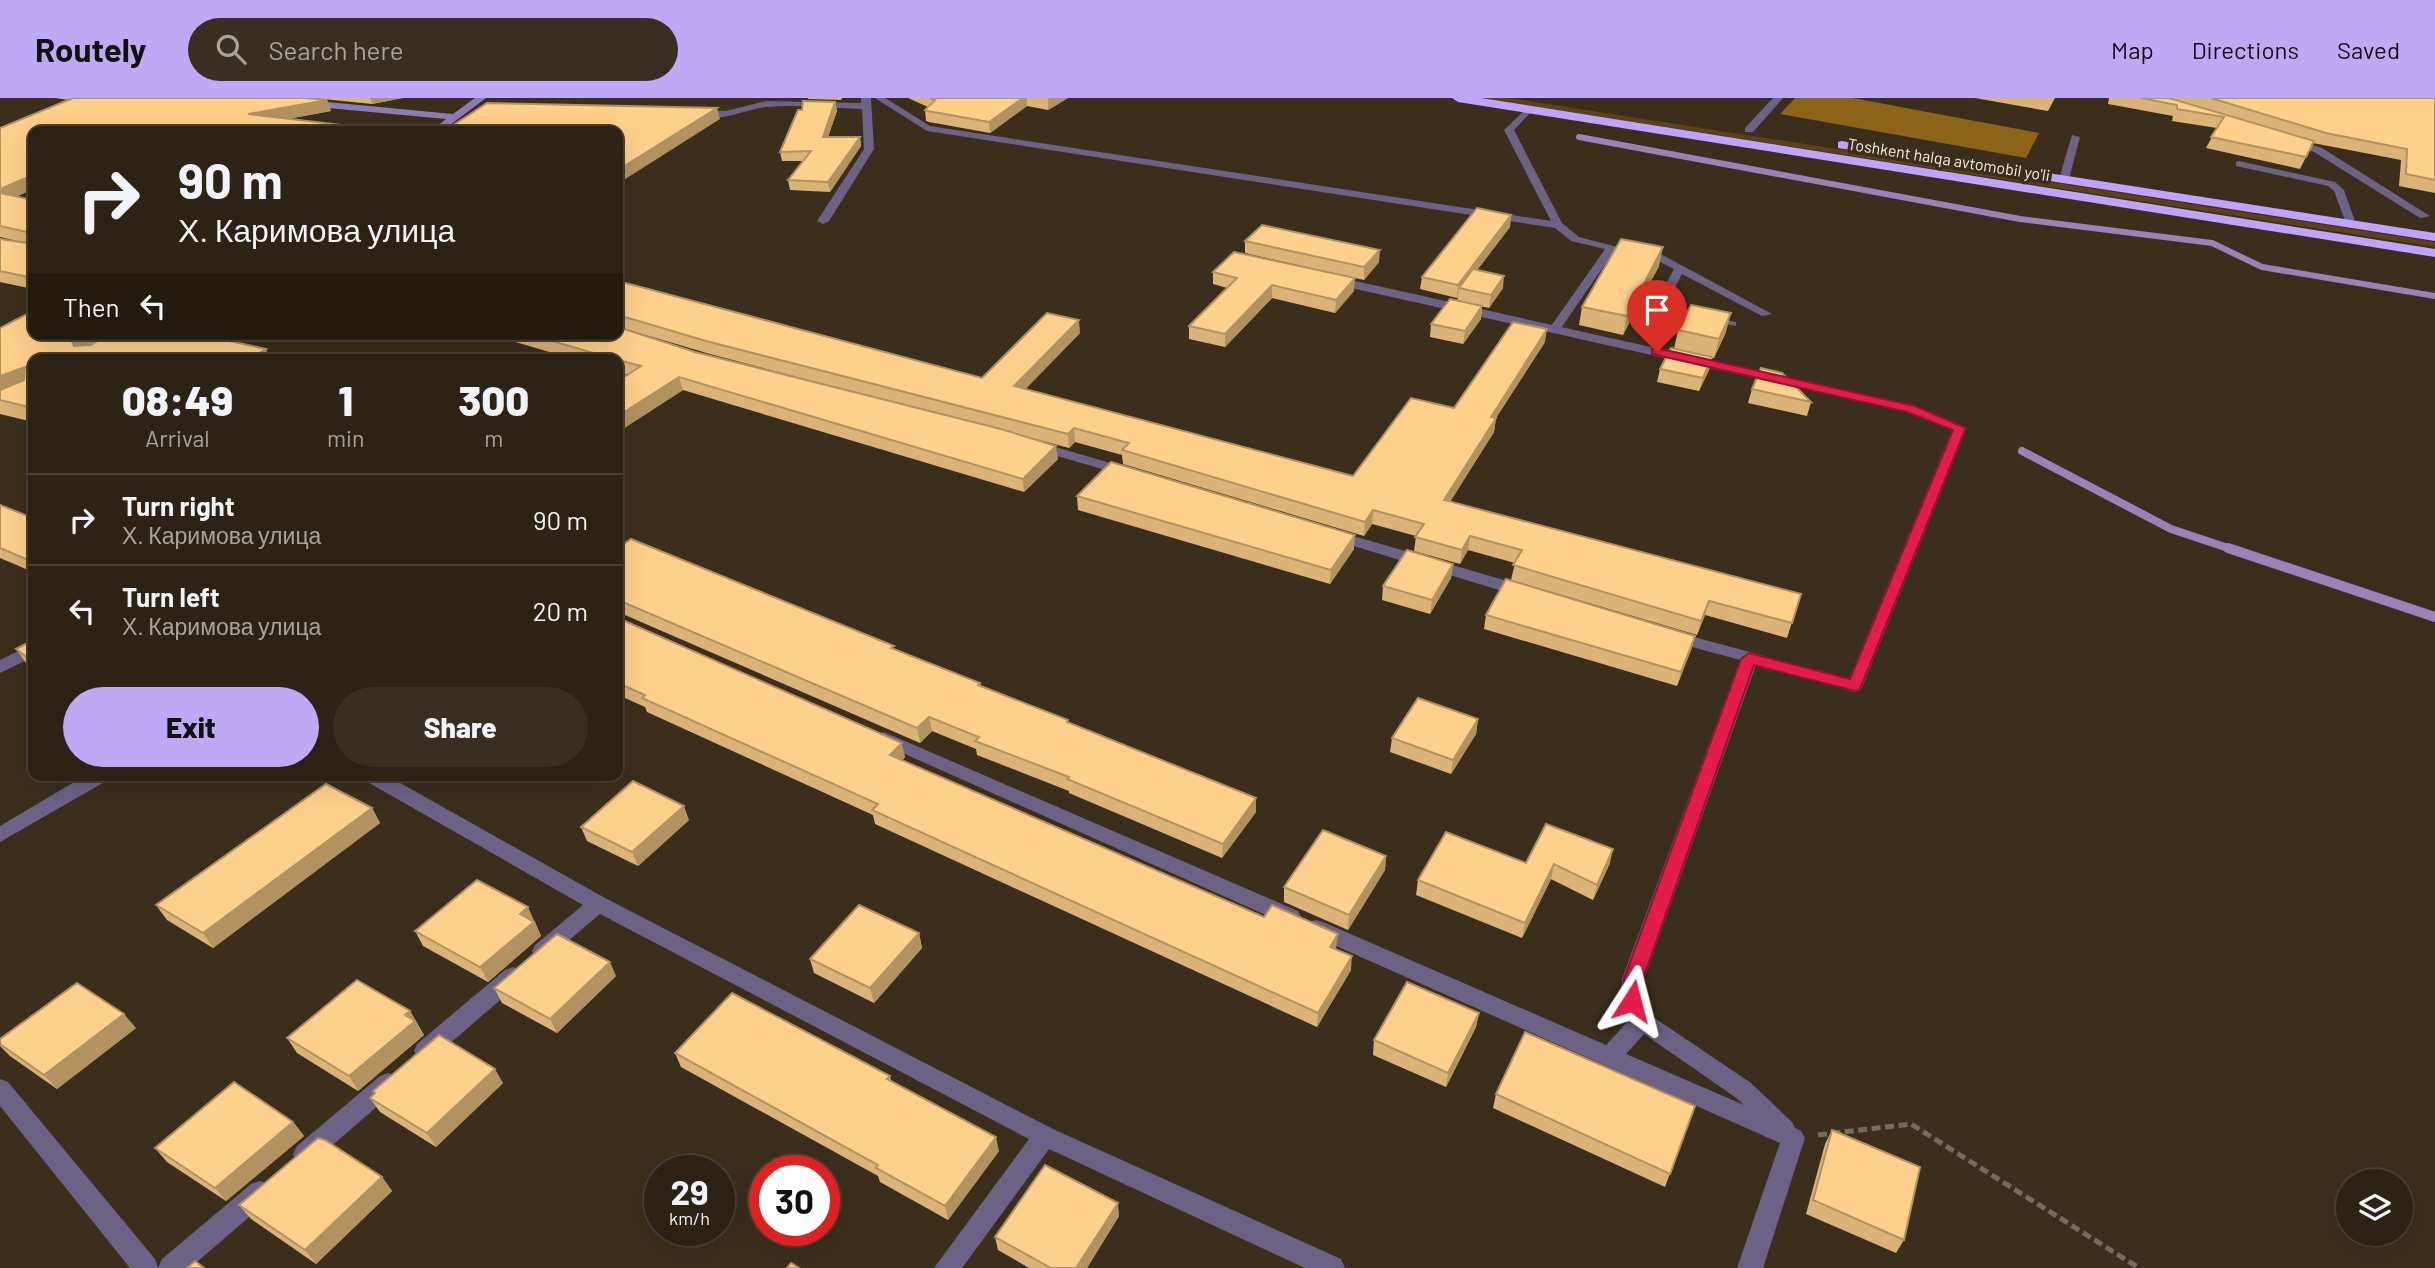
<!DOCTYPE html>
<html lang="en">
<head>
<meta charset="utf-8">
<style>
	:root { --surface:#2c2215; --page:#382f22; --text:#f1f3f6; --muted:#a6a4a0; --line:#483f34; --accent:#bea9f4 }
	body { margin:0; font-family:Barlow,sans-serif; background:var(--page); color:var(--text); height:100vh; display:flex; flex-direction:column; font-size:26px; white-space:nowrap }
	* { box-sizing:border-box; margin:0 }
	p { font-size:23px; color:var(--muted) }
	.icon { flex:none; width:38px; height:38px; fill:none; stroke:currentColor; stroke-width:2; stroke-linecap:round; stroke-linejoin:round }
	.map { position:relative; flex:1; overflow:hidden }
	.panel { position:absolute; left:28px; top:256px; width:595px; height:427px; display:flex; flex-direction:column; background:var(--surface); border-radius:14px; box-shadow:0 7px 28px #0002,0 0 0 2px var(--line) }
	.panel>* { flex:none }
	.top-card { position:absolute; left:28px; top:28px; width:595px; height:214px; border-radius:14px; box-shadow:0 7px 28px #0002,0 0 0 2px var(--line); background:#2c2215; color:var(--text); overflow:hidden }
	.buttons { position:absolute; left:2336px; top:1071px; display:grid; gap:14px }
	.buttons a { display:grid; place-items:center; width:77px; height:77px; border-radius:50%; background:var(--surface); box-shadow:0 7px 28px #0002,0 0 0 2px var(--line); font-size:35px }
	.speed { position:absolute; left:644px; top:1057px; display:flex; gap:14px; font-size:35px; font-weight:700; text-align:center }
	.speed>* { display:grid; place-content:center; width:91px; height:91px; border-radius:50%; background:var(--surface); box-shadow:0 7px 28px #0002,0 0 0 2px var(--line); line-height:1 }
	.speed small { font-size:18px; font-weight:400 }
	.speed .limit { border:10px solid #d22; background:#fff; color:#111 }
	.pin { position:absolute; display:grid; place-items:center; width:60px; height:60px; color:#fff; margin:-72px -30px; border-radius:50% 50% 50% 0; rotate:-45deg; box-shadow:0 0 7px #0007 }
	.pin .icon { rotate:45deg }
	.me { position:absolute; width:77px; margin:-38px; rotate:9deg; stroke-linejoin:round; filter:drop-shadow(0 0 5px #0008) }
	.turn { display:flex; align-items:center; gap:24px; height:147px; padding:0 35px; font-size:32px }
	.turn .icon { width:91px; height:91px; stroke-width:2.5 }
	.turn b { display:block; font-size:49px; line-height:60px }
	.then { display:flex; align-items:center; height:66px; padding:0 35px; background:#0003; gap:14px; font-size:26px }
	.eta { display:flex; justify-content:space-evenly; align-items:center; height:119px; text-align:center }
	.eta b { font-size:42px; font-weight:800; line-height:49px }
	.primary-button { display:flex; gap:14px; margin-top:auto; padding:14px 35px }
	.primary-button a { flex:1; height:80px; border-radius:42px; background:var(--accent); color:#111; font-size:28px; font-weight:800; line-height:80px; text-align:center }
	.primary-button a+a { background:var(--page); color:var(--text) }
	ul { padding:0; list-style:none }
	li { display:flex; align-items:center; gap:21px; height:91px; padding:0 35px; border-top:2px solid var(--line) }
	li div { flex:1 }
	li b { display:block; font-size:26px }
	li em { font-style:normal }
	header { display:flex; align-items:center; gap:42px; box-sizing:border-box; height:98px; padding:0 35px; background:var(--accent); color:#111 }
	header strong { font-size:33px }
	nav { display:flex; gap:38px; margin-inline-start:auto; font-size:24px }
	.search { width:490px; height:63px; background:var(--page); display:flex; align-items:center; gap:18px; box-sizing:border-box; padding:0 24px; border-radius:38px; color:var(--muted); font-size:26px }
	.map>svg:first-child { display:block }
</style>
</head>
<body>
<header>
<strong>Routely</strong>
<div class="search"><svg class="icon" aria-label="search" viewBox="0 0 24 24"><circle cx="10" cy="10" r="6"/><path d="M15 15l6 6"/></svg>Search here</div>
<nav><a>Map</a><a>Directions</a><a>Saved</a></nav>
</header>
<div class="map">
<svg width="2435" height="1170" viewBox="0 0 2435 1170">
	<rect width="100%" height="100%" fill="#3b2e1c"/>
	<!-- green -->
	<path fill="#5c4216" d="M1481,0h28l926,144v5z"/>
	<!-- forest -->
	<path fill="#8c6318" d="M1795,0h58l186,35 -13,25 -246,-44z"/>
	<g fill="none" stroke-linecap="round" stroke-linejoin="round">
		<!-- stream-far2 -->
		<path stroke="#9882b8" stroke-width="6" d="M1579,39l441,82 192,24 50,24 173,29"/>
		<!-- stream-far1 -->
		<path stroke="#9882b8" stroke-width="8" d="M2022,353l149,78 63,21"/>
		<!-- stream -->
		<path stroke="#9882b8" stroke-width="10" d="M2228,450l207,69"/>
		<!-- path -->
		<path stroke="#766b5b" stroke-width="5" stroke-dasharray="9 4.5" stroke-linecap="butt" d="M1818,1037l93,-11 228,144"/>
		<!-- lane -->
		<g fill="#6c6286" fill-rule="evenodd">
			<path d="M875,0h10l45,28 621,95 -47,-91 24,-23 5,3 -19,20 48,93 17,14 38,10 -58,84 -4,1 -6,-3 56,-80 -34,-8 -16,-13 -628,-97z"/>
			<path d="M2072,37l8,2 -11,42 -5,3 -5,-3z"/>
			<path d="M2239,63l96,21 9,8 12,34 -9,2 -13,-35 -6,-5 -92,-20v-4z"/>
			<path d="M1641,151l16,3 115,62 -10,2 -80,-42 -17,33 71,15v4l-82,-15 -2,-2 22,-40 -24,-12 -13,-3v-4z"/>
		</g>
		<!-- street -->
		<g fill="#6c6286" fill-rule="evenodd">
			<path d="M861,0h10l3,51 -45,72 -6,3 -6,-3 47,-72 -2,-40c-31,-1 -64,-5 -95,-2 -23,2 -54,20 -75,6l5,-3 29,1 40,-10 95,2z"/>
			<path d="M1773,0h10l-30,34h-8v-4z"/>
			<path d="M2290,40l32,10 108,68 -10,2 -106,-66 -28,-9 -1,-2z"/>
			<path d="M1333,178l578,129 56,23 -106,262 -6,2 -99,-27 -112,314 -1,22 7,14 101,68 41,39 3,6 6,3 4,7 -42,130h-26l43,-125 -471,-209 -3,-6 3,-6 7,-2 7,2 283,123 24,-26 -9,-18 1,-22 118,-319 -74,-20 -2,-4 8,-5 177,48 103,-249 -45,-18 -578,-129 -2,-3zM1644,936l91,63 9,8 -118,-51z"/>
			<path d="M1035,343l99,29 2,3 -7,4 -99,-29 -2,-3 2,-3z"/>
			<path d="M1333,432l198,58 2,4 -2,4h-12l-192,-58 -2,-3 2,-3z"/>
			<path d="M33,546v13l-33,16v-13z"/>
			<path d="M884,634l414,179 3,6 -3,6 -7,2 -7,-2 -406,-181 -3,-4 3,-4z"/>
			<path d="M86,677h24l-2,5 -108,62v-16z"/>
			<path d="M362,677h24l219,123 448,231 288,130 4,9h-40l-256,-119 -87,119h-28l95,-129 -429,-225 -51,43 -7,2 -7,-2 -3,-6 3,-6 48,-40 -219,-125z"/>
			<path d="M513,869l8,3 3,6 -3,6 -88,76 -8,2 -8,-2 -3,-7 3,-7 88,-74z"/>
			<path d="M388,975l8,3 3,7 -3,7 -83,72 -8,3 -8,-3 -4,-8 4,-8 83,-70z"/>
			<path d="M0,981l8,3 147,177 3,9 4,-9 89,-75 9,-3 9,3 3,8 -3,8 -79,68h-60l-130,-162z"/>
		</g>
		<!-- secondary -->
		<path fill="#8d7db6" fill-rule="evenodd" d="M475,0h11l-44,33h-11l15,-12 -140,-13 -5,-3 5,-3 147,14z"/>
		<!-- highway -->
		<g fill="#bea4fc" fill-rule="evenodd">
			<path d="M1452,0h29l954,151v8l-977,-155z"/>
			<path d="M1842,43l593,92v8l-597,-93v-6z"/>
		</g>
	</g>
	<!-- wall -->
	<g fill="#dbb378" fill-rule="evenodd">
		<path d="M55,0h250l22,2 4,11 -43,8 -255,12v58l-17,8 17,3v89l-33,-7v-43l26,4 -26,-6v-109l69,-28z"/>
		<path d="M313,0h90l-31,6z"/>
		<path d="M808,0h34l-1,2 -33,-1z"/>
		<path d="M908,0h160l-20,12 -21,-4 -37,27 -61,-11 -3,-1 -1,-11 3,-3z"/>
		<path d="M1975,0h80l-7,13z"/>
		<path d="M2109,0h326v95l-36,-7 2,-26 -88,-17 -13,26 -94,-21 11,-20 -45,-7 1,-5 -65,-12z"/>
		<path d="M835,4l2,9 -9,26h32l1,9 -31,46 -40,-2 -2,-10 16,-19h-22l-2,-9 22,-42z"/>
		<path d="M1511,117l-1,12 -33,43 26,18 -14,20 -32,-7 1,-5 -1,2 -37,-9 2,-12z"/>
		<path d="M1245,143l134,21 -15,18 -119,-27z"/>
		<path d="M1659,168l-36,69 -44,-10 3,-18z"/>
		<path d="M1213,174l141,19 -19,22 -63,-15 -47,49 -36,-8v-13l38,-38 -14,-4z"/>
		<path d="M618,183l364,97 98,-45 -55,56 328,87 101,-68 91,-66 -49,76 -2,14 -44,70 351,92 -14,44 -82,-23 -8,20 -186,-55 4,-17 -47,-13 -8,14 -46,-13 2,-15 -44,-12 -8,12 -241,-72 -1,-9 -47,-13 -6,6 -37,-10 26,21 -34,33 -341,-102 -65,42v-51l10,-6 -10,-3v-13h-45l-81,-24 -1,-1h127zM622,230l88,26 171,45 -186,-47z"/>
		<path d="M1482,208l-1,13 -18,25 -33,-7 1,-13z"/>
		<path d="M0,230l33,6 233,15 4,10h-237v63l-33,-8z"/>
		<path d="M1678,232l48,2 -12,26h-2l-3,12 -10,21 -42,-9 3,-13 14,-20z"/>
		<path d="M1752,291l59,13 -4,14 -59,-13z"/>
		<path d="M1077,398l277,53 -24,35 -252,-74z"/>
		<path d="M0,407l33,13v54l-33,-14z"/>
		<path d="M618,450l276,101 86,34 1,3 87,36 188,76v14l-34,46 -153,-65v-2l-92,-36 -1,-6 -44,-18 -12,12 -295,-128 -7,-1z"/>
		<path d="M1453,466l-2,14 -21,36 -48,-14 1,-14z"/>
		<path d="M1486,517l209,21 -4,14 -14,36 -193,-57z"/>
		<path d="M618,520l287,139 -3,4 434,188 15,21 -34,57 -442,-203 -2,-9 -226,-103 -2,-5 -27,-12z"/>
		<path d="M33,542v28l-7,-5 -10,-14z"/>
		<path d="M1478,621l-2,15 -25,40 -61,-22 2,-14z"/>
		<path d="M372,710l8,15 -167,125 -46,-28 -11,-15z"/>
		<path d="M689,722l-51,46 -51,-25 -6,-14z"/>
		<path d="M1386,758l-1,14 -37,60 -64,-28v-15z"/>
		<path d="M1526,765h84l-17,37 -42,-21 -29,59 -106,-43 2,-15z"/>
		<path d="M535,824l6,14 -53,46 -65,-36 -8,-15z"/>
		<path d="M919,835l3,15 -48,55 -60,-30 -4,-14z"/>
		<path d="M616,878l-59,57 -55,-30 -8,-15z"/>
		<path d="M410,913l14,24 -66,56 -61,-38 -10,-15z"/>
		<path d="M1479,915l-3,14 -30,60 -73,-32 1,-15z"/>
		<path d="M136,930l-79,61 -47,-33 -10,-10v-7z"/>
		<path d="M675,955l215,23 1,6 108,69 -51,69 -68,-38 -2,-6 -197,-109z"/>
		<path d="M503,985l-67,64 -56,-35 -10,-14 4,-4 -1,-3z"/>
		<path d="M1496,996l199,12 -30,81 -172,-79z"/>
		<path d="M293,1024l11,14 -78,65 -59,-39 -12,-14z"/>
		<path d="M1832,1032l72,110 -8,13 -90,-39 19,-70z"/>
		<path d="M382,1079l10,14 -76,73 -65,-45 -12,-14z"/>
		<path d="M1119,1118l-32,52h-58l-31,-18 -3,-13z"/>
	</g>
	<!-- shaded-wall -->
	<g fill="#b29261">
		<path d="M370,0h33l-31,6z"/>
		<path d="M1023,0h4v8l-37,27 -1,-11z"/>
		<path d="M1050,0h18l-20,12v-11z"/>
		<path d="M327,2l4,11 -78,14 -5,-11z"/>
		<path d="M835,4l2,9 -13,36 -1,-10z"/>
		<path d="M717,10l3,11 -101,64 -1,-13z"/>
		<path d="M860,39l1,9 -31,46 -2,-10z"/>
		<path d="M33,77v14l-33,15v-15z"/>
		<path d="M1511,117l-1,12 -47,62 -4,-1 -1,8 -1,2 1,-13z"/>
		<path d="M1663,149l-4,19 -36,69 4,-19z"/>
		<path d="M1380,152l-1,12 -15,18v-13z"/>
		<path d="M1504,178l-1,12 -14,20 2,-13z"/>
		<path d="M1355,180l-1,13 -19,22 1,-13z"/>
		<path d="M1272,187v13l-47,49v-13z"/>
		<path d="M1482,208l-1,13 -18,25 2,-13z"/>
		<path d="M1731,215l-5,19 -12,26 5,-19z"/>
		<path d="M1079,222l1,13 -65,67 -1,-14z"/>
		<path d="M1547,231l-2,13 -49,76 -2,14 -52,82 2,-14 47,-83z"/>
		<path d="M82,236h33l-33,25 -8,-13 -2,-5z"/>
		<path d="M266,251l4,10h-20z"/>
		<path d="M1712,259l-3,13 -10,21 4,-13z"/>
		<path d="M25,269l8,13 -33,16v-20z"/>
		<path d="M679,279l4,13 -65,42v-16z"/>
		<path d="M1074,330l1,14 -6,6 -1,-14z"/>
		<path d="M1056,348l2,13 -34,33 -1,-13z"/>
		<path d="M1373,412l-1,14 -8,12 1,-14z"/>
		<path d="M1355,437l-1,14 -24,35 1,-14z"/>
		<path d="M1470,438l-2,14 -8,14 2,-14z"/>
		<path d="M1453,466l-2,14 -21,36 2,-14z"/>
		<path d="M1709,503l-4,14 -8,20 4,-14z"/>
		<path d="M1695,538l-4,14 -14,36 4,-14z"/>
		<path d="M929,619l3,14 -12,12 -3,-15z"/>
		<path d="M1478,621l-2,15 -25,40 2,-14z"/>
		<path d="M902,645l3,14 -12,13 -3,-15z"/>
		<path d="M1256,700v14l-34,46 1,-14z"/>
		<path d="M684,708l5,14 -51,46 -6,-14z"/>
		<path d="M372,710l8,15 -167,125 -10,-15z"/>
		<path d="M1613,751l-3,14 -17,37 4,-15z"/>
		<path d="M1386,758l-1,14 -37,60 1,-15z"/>
		<path d="M1554,766l-3,15 -29,59 3,-15z"/>
		<path d="M528,809l13,29 -53,46 -8,-15 40,-53z"/>
		<path d="M919,835l3,15 -48,55 -4,-15z"/>
		<path d="M1338,836l-2,15 -6,-2z"/>
		<path d="M1352,858l-1,14 -34,57 1,-14z"/>
		<path d="M610,864l6,14 -59,57 -7,-14z"/>
		<path d="M410,913l14,24 -66,56 -9,-15z"/>
		<path d="M1479,915l-3,14 -30,60 2,-14z"/>
		<path d="M124,916l12,14 -79,61 -13,-14z"/>
		<path d="M495,971l8,14 -67,64 -9,-14z"/>
		<path d="M293,1024l11,14 -78,65 -11,-13z"/>
		<path d="M996,1039l3,14 -51,69 -3,-14z"/>
		<path d="M382,1079l10,14 -76,73 -11,-14z"/>
		<path d="M1118,1105l1,13 -32,52h-11z"/>
	</g>
	<!-- building -->
	<g fill="#ffd08b" stroke="#b29261" stroke-width="2">
		<path d="M73,0h232l22,2 -79,14 145,17h-360v44l-33,14v-61z"/>
		<path d="M930,0h93l-34,24 -61,-11 -3,-1 10,-10z"/>
		<path d="M2141,0h28l145,43 -8,16 -95,-20 13,-20 -47,-8v-4z"/>
		<path d="M2211,0h224v82l-29,-6 1,-25 -81,-16z"/>
		<path d="M803,3l32,1 -12,35h37l-32,45 -40,-2 23,-29 -31,1 18,-42h4z"/>
		<path d="M487,5l230,5 -99,62v-39h-183l5,-3 7,1z"/>
		<path d="M0,95l33,7v78l-33,-7v-32l28,4 -1,-11 -27,-6z"/>
		<path d="M1477,110l34,7 -53,70 -36,-8z"/>
		<path d="M1262,127l118,25 -16,17 -119,-26z"/>
		<path d="M1621,141l42,8 -36,69 -45,-9z"/>
		<path d="M1234,154l121,26 -19,22 -64,-15 -47,49 -36,-8 48,-48 -24,-6z"/>
		<path d="M1473,171l31,7 -13,19 -32,-7z"/>
		<path d="M618,183l364,97 65,-65 32,7 -65,66 339,90 58,-78 43,10 59,-86 34,7 -56,88 5,1 -52,82 357,94 -9,29 -83,-22 -8,20 -188,-56 9,-15 -52,-14 -8,14 -47,-13 9,-13 -51,-14 -8,12 -243,-72 7,-7 -55,-15 -6,6 -362,-93 -88,-26z"/>
		<path d="M1450,201l32,7 -17,25 -34,-7z"/>
		<path d="M1691,207l40,8 -12,26 -41,-9z"/>
		<path d="M33,213v23h49l-10,7 2,5 17,-1 17,-11h89l69,15 -16,10h-217v49l-33,-8v-10l24,-10 1,-13 -25,9v-48z"/>
		<path d="M618,229l77,25 306,77 55,17 -33,33 -344,-102 -61,39v-35l23,-15 -23,-6v-1h-4l-86,-25h90z"/>
		<path d="M1671,250l41,9 -9,21 -43,-9z"/>
		<path d="M1761,270l21,5 29,29 -59,-13z"/>
		<path d="M1111,364l244,73 -24,35 -254,-74z"/>
		<path d="M0,407l33,13v44l-33,-14z"/>
		<path d="M631,441l263,107 -3,2 89,35 -2,2 90,35 -1,2 189,76 -33,46 -156,-65 2,-2 -94,-36 4,-4 -50,-20 -12,11 -299,-128v-52z"/>
		<path d="M1407,452l46,14 -21,36 -49,-14z"/>
		<path d="M1506,481l189,57 -14,36 -195,-57z"/>
		<path d="M618,520l284,125 -12,12 374,162 8,-12 66,29 -8,13 22,9 -34,57 -446,-203 6,-6 -236,-106 3,-3 -27,-12z"/>
		<path d="M33,542v22l-17,-13z"/>
		<path d="M1418,600l60,21 -25,41 -61,-22z"/>
		<path d="M633,683l51,25 -52,46 -51,-25z"/>
		<path d="M326,686l46,24 -169,125 -47,-28z"/>
		<path d="M1546,726l67,25 -16,36 -43,-21 -29,59 -107,-43 28,-48 80,31z"/>
		<path d="M1323,732l63,26 -37,59 -65,-28z"/>
		<path d="M477,782l51,27 -8,7 14,8 -54,45 -65,-36z"/>
		<path d="M859,807l60,28 -49,55 -60,-29z"/>
		<path d="M557,836l53,28 -60,57 -56,-31z"/>
		<path d="M357,882l53,31 -5,4 10,6 -66,55 -62,-38z"/>
		<path d="M1407,884l72,31 -31,60 -74,-33z"/>
		<path d="M77,885l47,31 -80,61 -44,-31v-5z"/>
		<path d="M732,895l158,83 -3,3 109,58 -51,69 -69,-38 2,-3 -203,-112z"/>
		<path d="M1525,934l170,74 -25,68 -174,-80z"/>
		<path d="M439,937l56,34 -68,64 -57,-35 5,-5 -2,-2z"/>
		<path d="M234,984l59,40 -78,66 -60,-40z"/>
		<path d="M1832,1032l88,37 -16,73 -91,-40z"/>
		<path d="M318,1040l7,2 57,37 -77,73 -66,-45z"/>
		<path d="M1045,1067l73,38 -42,65h-25l-56,-31z"/>
		<path d="M195,1163l9,7h-17z"/>
		<path d="M791,1165l8,5h-12z"/>
	</g>
	<!-- route -->
	<path fill="#e11d48" stroke="#92132f" stroke-width="2" d="M1657,250l258,58 51,22 -106,261 -5,2 -101,-26 -111,314 -1,22 -3,6 -7,2 -7,-2 -2,-6 1,-22 117,-320 8,-6 101,26 103,-249 -46,-18 -255,-58v-5z"/>
	<g text-anchor="middle" dominant-baseline="central" stroke-width="7" stroke-linejoin="round" paint-order="stroke">
		<!-- far-street labels -->
		<g font-size="16" fill="#f7efe4" stroke="#3b2e1c">
			<text transform="translate(1949 61) rotate(9)">Toshkent halqa avtomobil yo'li</text>
		</g>
	</g>
</svg>
<div class="buttons">
<a><svg class="icon" aria-label="layers" viewBox="0 0 24 24"><path d="M12 4l9 5-9 5-9-5zM3 14l9 5 9-5"/></svg></a>
</div>
<div class="speed"><div>29<small>km/h</small></div><div class="limit">30</div></div>
<div class="pin" style="left:1657px;top:254px;background:#d93025"><svg class="icon" aria-label="arrive" viewBox="0 0 24 24"><path d="M6 21V4h12l-3 4 3 4H6"/></svg></div>
<svg class="me" style="left:1632px;top:903px" viewBox="-20 -20 40 40"><path d="M0-17L14 15 0 8-14 15z" fill="#e11d48" stroke="#fff" stroke-width="4"/></svg>
<div class="top-card">
<div class="turn"><svg class="icon" aria-label="right" viewBox="0 0 24 24"><path d="M7 20v-9h11M14 6l5 5-5 5"/></svg><div><b>90 m</b>Х. Каримова улица</div></div>
<div class="then">Then<svg class="icon" aria-label="left" viewBox="0 0 24 24"><path d="M17 20v-9H6M10 6l-5 5 5 5"/></svg></div>
</div>
<section class="panel">
<div class="eta">
<div><b>08:49</b><p>Arrival</p></div>
<div><b>1</b><p>min</p></div>
<div><b>300</b><p>m</p></div>
</div>
<ul>
<li><svg class="icon" aria-label="right" viewBox="0 0 24 24"><path d="M7 20v-9h11M14 6l5 5-5 5"/></svg><div><b>Turn right</b><p>Х. Каримова улица</p></div><em>90 m</em></li>
<li><svg class="icon" aria-label="left" viewBox="0 0 24 24"><path d="M17 20v-9H6M10 6l-5 5 5 5"/></svg><div><b>Turn left</b><p>Х. Каримова улица</p></div><em>20 m</em></li>
</ul>
<div class="primary-button"><a>Exit</a><a>Share</a></div>
</section>
</div>
</body>
</html>
